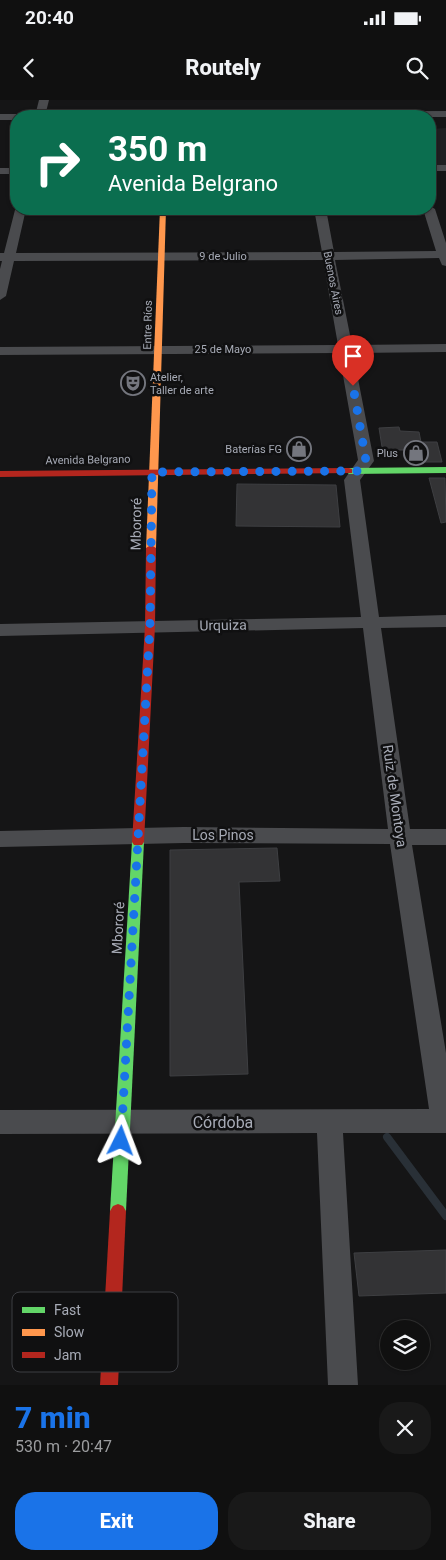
<!DOCTYPE html>
<html lang="en">
<head>
<meta charset="utf-8">
<style>
	:root { --surface:#101010; --page:#191919; --text:#f1f3f6; --muted:#9c9d9f; --line:#303030; --accent:#1a73e8 }
	body { margin:0; font-family:Roboto,sans-serif; background:var(--page); color:var(--text); height:100vh; display:flex; flex-direction:column; font-size:19px; white-space:nowrap }
	* { box-sizing:border-box; margin:0 }
	p { font-size:16px; color:var(--muted) }
	.icon { flex:none; width:28px; height:28px; fill:none; stroke:currentColor; stroke-width:2; stroke-linecap:round; stroke-linejoin:round }
	.map { position:relative; height:1285px; overflow:hidden }
	.panel { display:flex; flex-direction:column; background:var(--surface); flex:1 }
	.panel>* { flex:none }
	.hud { position:absolute; left:10px; top:10px; width:426px; height:105px; border-radius:20px; box-shadow:0 1px 4px #0004,0 0 0 1px var(--line); background:#0b6e4f; color:#fff; overflow:hidden }
	.fabs { position:absolute; left:380px; top:1220px; display:grid; gap:10px }
	.fabs a { display:grid; place-items:center; width:50px; height:50px; border-radius:50%; background:var(--surface); box-shadow:0 1px 4px #0004,0 0 0 1px var(--line); font-size:25px }
	.pin { position:absolute; display:grid; place-items:center; width:42px; height:42px; color:#fff; margin:-51px -21px; border-radius:50% 50% 50% 0; rotate:-45deg; box-shadow:0 0 5px #0007 }
	.pin .icon { rotate:45deg }
	.me { position:absolute; width:55px; margin:-28px; rotate:3deg; stroke-linejoin:round; filter:drop-shadow(0 0 4px #0008) }
	.turn { display:flex; align-items:center; gap:18px; height:105px; padding:0 15px; font-size:22px }
	.turn .icon { width:65px; height:65px; stroke-width:2.5 }
	.turn b { display:block; font-size:35px; line-height:42px }
	.round { display:grid; place-items:center; flex:none; width:52px; height:52px; border-radius:20px; background:var(--page) }
	.headline { display:flex; align-items:center; justify-content:space-between; height:85px; padding:0 15px }
	h1 { font-size:30px; font-weight:800; line-height:38px; color:var(--accent) }
	.primary-button { display:flex; gap:10px; margin-top:auto; padding:10px 15px }
	.primary-button a { flex:1; height:58px; border-radius:20px; background:var(--accent); color:#fff; font-size:20px; font-weight:800; line-height:58px; text-align:center }
	.primary-button a+a { background:var(--page); color:var(--text) }
	.status { display:flex; justify-content:space-between; align-items:center; height:35px; padding:0 25px; background:var(--surface); direction:ltr }
	.status svg { height:14px; fill:currentColor }
	header { display:flex; justify-content:space-between; align-items:center; height:65px; padding:0 15px; background:var(--surface); font-size:22px; font-weight:800 }
	.map>svg:first-child { display:block }
</style>
</head>
<body>
<div class="status"><b>20:40</b><svg viewBox="0 0 49 12"><path d="M0 12V9h3v3zM5 12V6h3v6zM10 12V3h3v9zM15 12V0h3v12zM26 1h20v11H26zM47 4h2v5h-2z"/></svg></div>
<header><svg class="icon" aria-label="back" viewBox="0 0 24 24"><path d="M15 5l-7 7 7 7"/></svg>Routely<svg class="icon" aria-label="search" viewBox="0 0 24 24"><circle cx="10" cy="10" r="6"/><path d="M15 15l6 6"/></svg></header>
<div class="map">
<svg width="446" height="1285" viewBox="0 0 446 1285">
	<rect width="100%" height="100%" fill="#151516"/>
	<!-- built -->
	<path fill="#1f1f21" d="M446,28v38h-14l-2,-4v-33z"/>
	<g fill="none" stroke-linecap="round" stroke-linejoin="round">
		<!-- stream -->
		<path stroke="#293037" stroke-width="8" d="M387,1037l59,79"/>
	</g>
	<!-- building -->
	<g fill="#333335" stroke="#3e3f42">
		<path d="M399,327l1,4 19,1 2,10h16l5,20h-17l-3,-12h-35l-5,-3 -3,-19z"/>
		<path d="M429,378h16l1,44 -5,1z"/>
		<path d="M237,384l99,1 4,42 -104,-1z"/>
		<path d="M277,748l3,33 -41,1 9,192 -78,2v-226z"/>
		<path d="M446,1150v43l-87,3 -5,-43z"/>
	</g>
	<g fill="none" stroke-linecap="round" stroke-linejoin="round">
		<!-- street -->
		<g fill="#4a4b4e" fill-rule="evenodd">
			<path d="M39,0h10l-4,16h-10z"/>
			<path d="M446,11v6l-359,-1 5,-3z"/>
			<path d="M0,14h16l4,2h-4v4h-16z"/>
			<rect x="430" y="65" width="16" height="6"/>
			<rect x="0" y="68" width="16" height="6"/>
			<path d="M16,106v3h10l-10,44 306,-1 -8,-43h12l8,43 102,-1 -13,-42h7v-3l5,3 11,34v23l-4,-1 -3,-7 -104,2 17,85 94,-1v8l-93,1 21,108 -14,19 19,137 67,-2v12l-65,1 29,201h36v16h-34l34,208v80h-103l15,252h-30l-11,-252 -317,1v-24l429,-1 -39,-265 -206,-1 -184,4v-16l184,-4 204,2 -25,-201 -363,8v-12l361,-7 -17,-137 14,-20 -19,-107 -339,2v-8l338,-2 -15,-85 -309,1 -8,35 -6,4v-31l2,-8h-2v-8h4z"/>
		</g>
		<!-- fast -->
		<g fill="#63d668" fill-rule="evenodd">
			<path d="M446,367v6l-97,1 -4,-3 4,-3z"/>
			<path d="M138,738l4,1 2,3 -18,369 -3,5 -5,2 -5,-2 -3,-5 22,-369 2,-3z"/>
		</g>
		<!-- slow -->
		<path fill="#ff974d" fill-rule="evenodd" d="M160,109h6l-10,339 -5,3 -5,-3z"/>
		<!-- jam -->
		<g fill="#b3261e" fill-rule="evenodd">
			<path d="M349,368l3,1v4l-352,4v-6z"/>
			<path d="M151,445l5,3 -1,78 -11,216 -2,3h-8l-2,-3 13,-216 1,-78z"/>
			<path d="M118,1104l5,2 3,5 -8,174h-18l10,-174 3,-5z"/>
		</g>
	</g>
	<g fill="none" stroke-linecap="round" stroke-linejoin="round">
		<!-- route -->
		<path stroke="#1a73e8" stroke-width="9" stroke-dasharray="0 16.2" d="M121,1041l29,-515 2,-154 205,-1 9,-10 -13,-75"/>
	</g>
	<!-- icons -->
	<defs>
		<symbol id="theatre-ring" viewBox="-11 -11 22 22"><circle r="9.5" fill="#101011" stroke="#74767e" stroke-width="1.5"/><path d="M-5-5.5Q0-4 5-5.5V0Q5 5 0 6Q-5 5-5 0ZM-3.3-2.5H-1v1.5H-3.3ZM1-2.5H3.3v1.5H1ZM-2.8 1Q0 5.5 2.8 1Z" fill="#74767e"/></symbol>
		<symbol id="shop-ring" viewBox="-11 -11 22 22"><circle r="9.5" fill="#101011" stroke="#74767e" stroke-width="1.5"/><path d="M-5-2.5h2.3a2.7 3.5 0 0 1 5.4 0H5L5.5 6h-11ZM-1.5-2.5h3a1.5 2.3 0 0 0-3 0Z" fill="#74767e"/></symbol>
	</defs>
	<g fill-rule="evenodd">
		<use href="#theatre-ring" x="119" y="269" width="28" height="28"/>
		<use href="#shop-ring" x="285" y="335" width="28" height="28"/>
		<use href="#shop-ring" x="402" y="339" width="28" height="28"/>
	</g>
	<g text-anchor="middle" dominant-baseline="central" stroke-width="5" stroke-linejoin="round" paint-order="stroke">
		<!-- far-street labels -->
		<g font-size="11" fill="#a7abb6" stroke="#101011">
			<text x="223" y="156">9 de Julio</text>
			<text transform="translate(333 183) rotate(79)">Buenos Aires</text>
			<text transform="translate(148 225) rotate(-89)">Entre Ríos</text>
			<text x="223" y="249">25 de Mayo</text>
			<text transform="translate(88 360) rotate(-1)">Avenida Belgrano</text>
		</g>
		<!-- far-poi labels -->
		<g font-size="11" fill="#a7abb6" stroke="#101011" text-anchor="end">
			<text x="150" y="277" text-anchor="start">Atelier,<tspan x="150" dy="13">Taller de arte</tspan></text>
			<text x="282" y="349">Baterías FG</text>
			<text x="398" y="353">Plus</text>
		</g>
		<!-- street labels -->
		<g font-size="14" fill="#a7abb6" stroke="#101011">
			<text transform="translate(136 424) rotate(-89)">Mbororé</text>
			<text transform="translate(223 525) rotate(-1)">Urquiza</text>
			<text transform="translate(395 696) rotate(82)">Ruiz de Montoya</text>
			<text x="223" y="735">Los Pinos</text>
			<text transform="translate(118 828) rotate(-87)">Mbororé</text>
		</g>
		<!-- near-street labels -->
		<g font-size="16" fill="#a7abb6" stroke="#101011">
			<text x="223" y="1022">Córdoba</text>
		</g>
	</g>
	<!-- legend -->
	<rect x="12" y="1192" width="166" height="80" rx="8" fill="#101011" stroke="#3d3e43" stroke-width="1"/>
	<rect x="22" y="1207" width="23" height="6" fill="#63d668"/>
	<rect x="22" y="1229" width="23" height="7" fill="#ff974d"/>
	<rect x="22" y="1252" width="23" height="6" fill="#b3261e"/>
	<g font-size="14" fill="#a7abb6">
		<text x="54" y="1215">Fast</text>
		<text x="54" y="1237">Slow</text>
		<text x="54" y="1260">Jam</text>
	</g>
</svg>
<div class="fabs">
<a><svg class="icon" aria-label="layers" viewBox="0 0 24 24"><path d="M12 4l9 5-9 5-9-5zM3 14l9 5 9-5"/></svg></a>
</div>
<div class="pin" style="left:353px;top:286px;background:#d93025"><svg class="icon" aria-label="arrive" viewBox="0 0 24 24"><path d="M6 21V4h12l-3 4 3 4H6"/></svg></div>
<svg class="me" style="left:121px;top:1041px" viewBox="-20 -20 40 40"><path d="M0-17L14 15 0 8-14 15z" fill="#1a73e8" stroke="#fff" stroke-width="4"/></svg>
<div class="hud">
<div class="turn"><svg class="icon" aria-label="right" viewBox="0 0 24 24"><path d="M7 20v-9h11M14 6l5 5-5 5"/></svg><div><b>350 m</b>Avenida Belgrano</div></div>
</div>
</div>
<section class="panel">
<div class="headline"><div><h1>7 min</h1><p>530 m · 20:47</p></div><a class="round"><svg class="icon" aria-label="close" viewBox="0 0 24 24"><path d="M6 6l12 12M18 6L6 18"/></svg></a></div>
<div class="primary-button"><a>Exit</a><a>Share</a></div>
</section>
</body>
</html>
